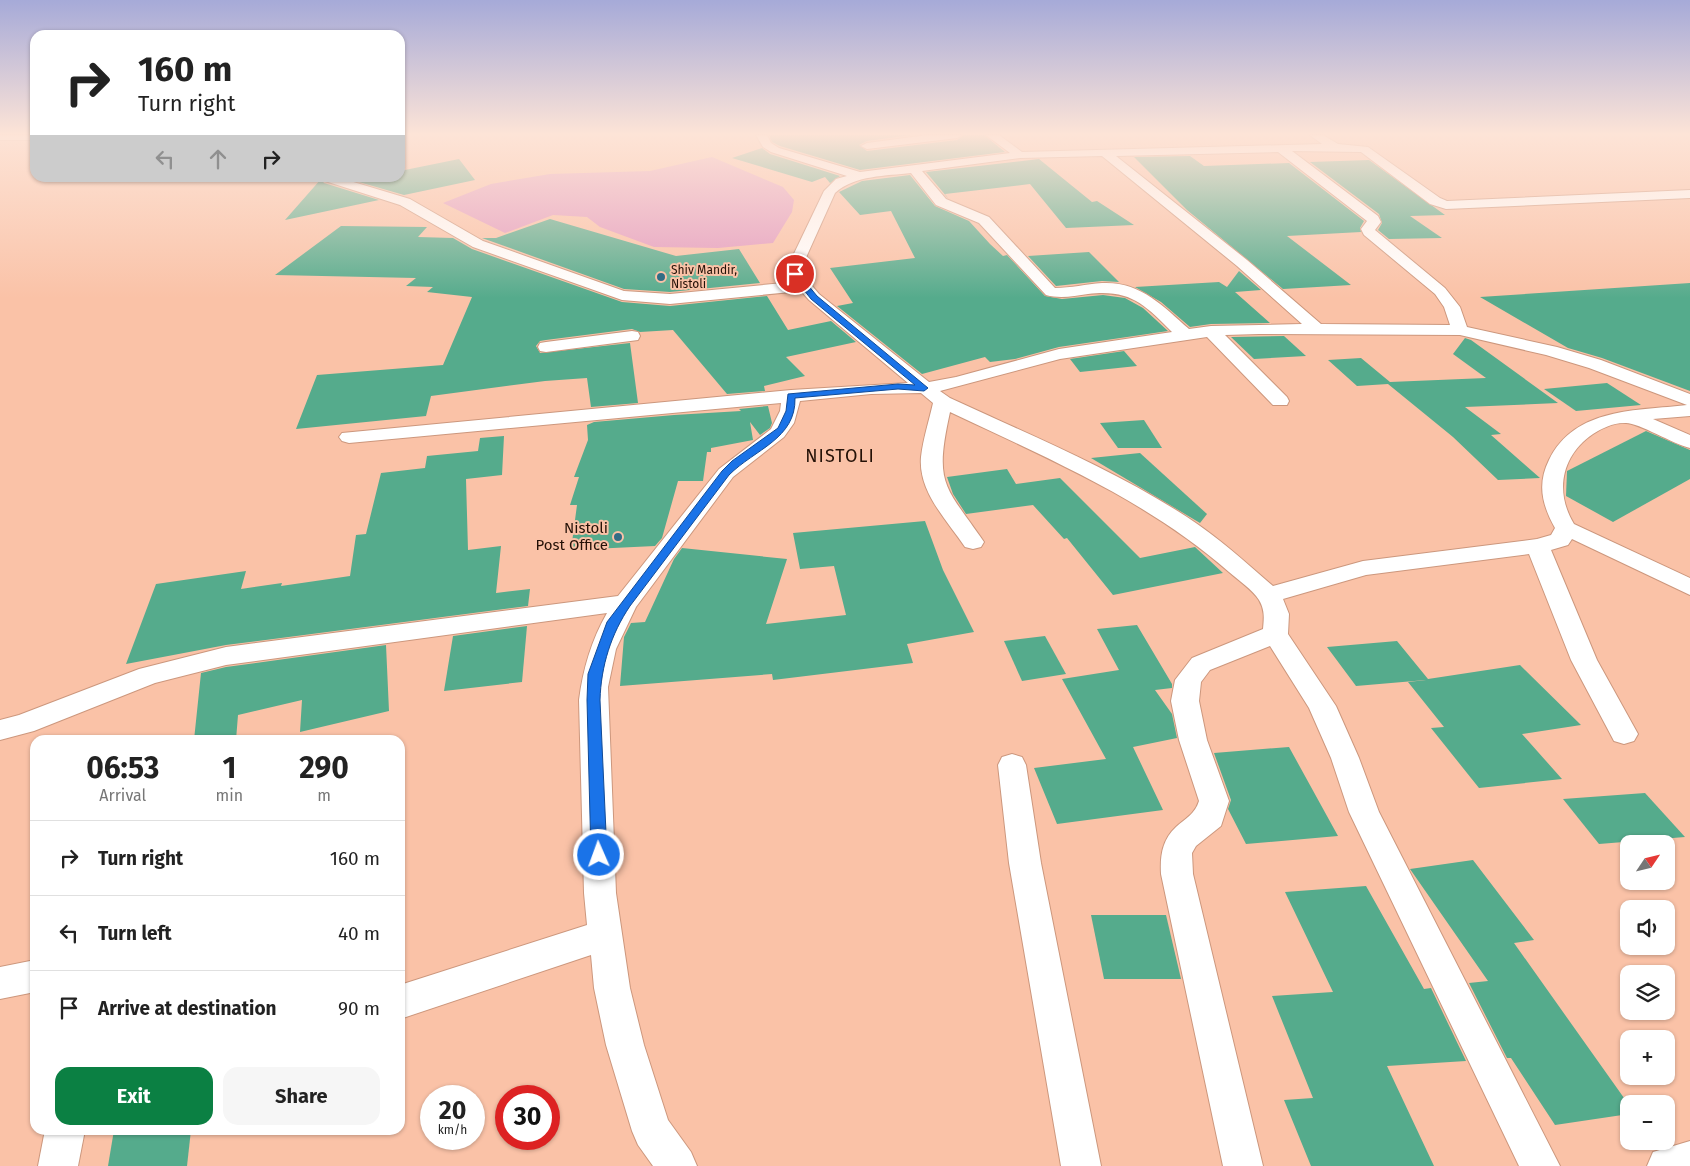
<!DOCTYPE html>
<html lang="en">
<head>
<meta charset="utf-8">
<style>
	:root { --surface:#fff; --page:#f6f6f6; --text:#222; --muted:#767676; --line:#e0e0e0; --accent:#0b8043 }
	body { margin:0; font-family:"Fira Sans",sans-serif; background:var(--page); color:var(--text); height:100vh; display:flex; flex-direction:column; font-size:19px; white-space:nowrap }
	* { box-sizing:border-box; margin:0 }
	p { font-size:16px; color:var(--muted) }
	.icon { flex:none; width:28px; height:28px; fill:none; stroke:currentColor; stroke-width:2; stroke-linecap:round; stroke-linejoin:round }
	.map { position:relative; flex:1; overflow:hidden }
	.details { position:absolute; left:30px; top:735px; width:375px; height:400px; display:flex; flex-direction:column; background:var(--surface); border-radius:15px; box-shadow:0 1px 4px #0004 }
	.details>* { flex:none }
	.guide { position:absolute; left:30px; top:30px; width:375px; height:152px; border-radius:15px; box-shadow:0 1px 4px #0004; background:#fff; color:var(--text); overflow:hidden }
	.needle { width:32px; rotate:55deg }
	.tools { position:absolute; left:1620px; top:835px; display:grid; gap:10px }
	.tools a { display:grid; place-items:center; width:55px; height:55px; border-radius:10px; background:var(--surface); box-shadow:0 1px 4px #0004; font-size:25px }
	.speed { position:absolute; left:420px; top:1085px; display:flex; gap:10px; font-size:25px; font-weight:700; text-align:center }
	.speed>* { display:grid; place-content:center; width:65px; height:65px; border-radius:50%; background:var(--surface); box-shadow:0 1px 4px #0004; line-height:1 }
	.speed small { font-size:12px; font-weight:400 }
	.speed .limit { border:8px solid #d22; background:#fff; color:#111 }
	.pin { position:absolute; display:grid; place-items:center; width:42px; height:42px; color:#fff; margin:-21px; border:2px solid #fff; border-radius:50%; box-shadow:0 1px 5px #0007 }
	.me { position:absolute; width:55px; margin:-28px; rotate:358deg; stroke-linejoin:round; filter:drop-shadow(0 0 4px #0008) }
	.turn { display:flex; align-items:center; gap:18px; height:105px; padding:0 25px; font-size:22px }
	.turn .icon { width:65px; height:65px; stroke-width:2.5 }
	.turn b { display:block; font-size:35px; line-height:42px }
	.lanes { display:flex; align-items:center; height:48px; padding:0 25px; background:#0003; justify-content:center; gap:25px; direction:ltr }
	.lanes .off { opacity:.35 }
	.eta { display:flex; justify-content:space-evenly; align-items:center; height:85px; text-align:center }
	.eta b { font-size:30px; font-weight:700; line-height:35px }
	.primary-button { display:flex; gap:10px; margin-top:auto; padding:10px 25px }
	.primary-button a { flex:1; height:58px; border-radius:15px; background:var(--accent); color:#fff; font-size:20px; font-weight:700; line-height:58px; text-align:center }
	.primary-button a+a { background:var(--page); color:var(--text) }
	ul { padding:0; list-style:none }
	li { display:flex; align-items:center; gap:15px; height:75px; padding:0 25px; border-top:1px solid var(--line) }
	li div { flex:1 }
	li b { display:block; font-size:19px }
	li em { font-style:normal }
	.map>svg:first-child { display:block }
</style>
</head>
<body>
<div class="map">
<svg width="1690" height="1166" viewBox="0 0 1690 1166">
	<rect width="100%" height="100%" fill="#fac2a7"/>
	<!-- water -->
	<path fill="#e39bc0" d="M712,157l71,30 11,13 -2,12 -19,31 -55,5 -64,-1 -54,-20 -13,-10 -34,-2 -48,18 -62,-30 48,-19 59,-10 100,-3z"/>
	<!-- building -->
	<g fill="#55ab8c">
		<path d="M769,135h143l-45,6 -8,4 8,6 90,-11 7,-5h20l21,17 -145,18 -80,-24 -8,-4z"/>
		<path d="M762,148l8,6 70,22 -10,7 -5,-6 -13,5 -80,-24z"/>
		<path d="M1190,156l14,10 85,-3 75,58 -4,7 1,4 -74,4 64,49 -68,4 -96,-79 -53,-53z"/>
		<path d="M459,159l16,21 -71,15 -59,-17h55v-7z"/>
		<path d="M1039,159l53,43 5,-1 37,24 -68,3 -36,-44 -85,10 3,4 -1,-1 -21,-25z"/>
		<path d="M1369,160l76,55 -35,1 32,22 -53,1 -11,-9 4,-7 -3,-9 -69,-52z"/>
		<path d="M910,175l25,31 34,15 21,23 13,12 4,-1 38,41 17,3 41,-4 22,3 18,10 25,23 -109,16 -44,12 -25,3 -5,-5 -63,17 -85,-68 16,-3 -23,-35 85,-10 -24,-47 -31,4 -21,-23 23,-11z"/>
		<path d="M321,179l3,4 55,17 -94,20z"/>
		<path d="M550,219l126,37 63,-7 21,34 -90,9 -46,-3 -142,-51h14z"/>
		<path d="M341,226l86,1 -9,10 35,1 19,11 150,53 48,4 97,-10 21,34 43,-9 25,21 -70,15 19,19 -41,10 1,5 -38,3 -54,-64 -33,2 -8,-3 -86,11 -6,1 -4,5 4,7 90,-10 8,60 -47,4 -4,-29 -42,3 -114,15 -5,20 -130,13 21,-54 126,-10 29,-68 -45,-5 6,-5 -27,-1 10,-8 -141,-3z"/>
		<path d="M1089,252l30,30 -17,-1 -46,5 -28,-30z"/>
		<path d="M1239,271l22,19 -26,2 35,31 -59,1 -21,3 -29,-25 -26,-15 84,-5 8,5z"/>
		<path d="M1690,283v108l-88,-33 -34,-10 -88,-51z"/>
		<path d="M1284,336l22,20 -52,3 -23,-22z"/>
		<path d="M1465,338l6,2 87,63 -93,4 36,27 -10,1 49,43 -42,2 -45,-43 -65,-53 -31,2 -29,-26 33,-2 29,24 96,-4 -33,-24z"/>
		<path d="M1124,351l13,15 -57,6 -10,-13z"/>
		<path d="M1607,383l34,22 -65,6 -32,-22z"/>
		<path d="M768,406l4,17 -2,5 -10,7 -10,-13 3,18 -42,8v4h-4l-4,29h-25l-16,57 -7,8 -84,4 6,-45h-7l9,-28h-5l14,-37 -1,-15 7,-3 80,-7 67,-4 -2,-2z"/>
		<path d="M1144,420l18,28h-44l-18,-25z"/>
		<path d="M1646,431l44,19v29l-77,43 -47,-26 1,-25z"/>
		<path d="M504,436l-2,39 -36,4 2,71 33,-4 -5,47 34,-4 -2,17 -302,39 -100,19 30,-80 90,-13 -5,18 41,-6 -1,3 69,-10 6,-41 10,-1 15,-61 44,-5 2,-12 51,-5 2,-13z"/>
		<path d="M1140,453l67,61 -7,9 -109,-65z"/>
		<path d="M1007,469l9,15 44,-6 80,80 55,-11 28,26 -110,22 -46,-57 -3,1 -31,-34 -67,9 -13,-20 -6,-17z"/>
		<path d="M925,521l18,49 31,62 -67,12 6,19 -140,17 -1,-6 -152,12 4,-49 7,-14 14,-1 29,-63 8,-11 105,11 -21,65 80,-9 -12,-49 -34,3 -7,-36z"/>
		<path d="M1137,625l35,59v4l-17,2 17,24 5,24 -44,9 30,63 -106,14 -23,-56 72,-9 -44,-80 57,-9 -22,-41z"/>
		<path d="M527,626l-5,56 -78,9 9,-55z"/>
		<path d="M1045,636l21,38 -44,7 -18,-40z"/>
		<path d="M1397,641l31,38 92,-14 61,60 -59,9 40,45 -83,9 -48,-60 13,-1 -36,-45 18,-2 -70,6 -29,-39z"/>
		<path d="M386,645l3,66 -89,21 2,-32 -64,15 -2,25h-42l7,-67 25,-6z"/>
		<path d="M1289,747l49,89 -92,8 -18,-35 3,-9 -17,-47z"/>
		<path d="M1645,793l40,44 -86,7 -36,-45z"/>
		<path d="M1473,860l61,80 -20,3 115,162v9l-74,11 -44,-67h-4l-38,-75 19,-2 -78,-112z"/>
		<path d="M1366,886l58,103 7,-1 35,73 -79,5 47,100h-123l-27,-66 29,-2 -41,-102 61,-4 -48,-100z"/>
		<path d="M1091,915h75l15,64h-77z"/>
		<path d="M114,1130h77l-4,36h-79z"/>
	</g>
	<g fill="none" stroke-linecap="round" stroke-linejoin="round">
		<defs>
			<g id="minor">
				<rect x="0" y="135" width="35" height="5"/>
				<path d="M756,135h11l4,8 8,5 81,24 150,-19 -24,-18h13l23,17 300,-8 -12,-9h13l15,9 30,3 72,51 7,3 243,-11v8l-244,11 -16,-5 -69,-52 -69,-1 86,65 3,6 -6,8 70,58 15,19 7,20 90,20 44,13 89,34v22l-37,3 37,16v13c-17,-4 -51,-25 -64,-25 -11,-1 -24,5 -33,11 -31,21 -39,57 -19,90l116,54v17l-118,-56 -4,6 -17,5 46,110 41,74 -4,7 -10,3 -10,-3 -43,-81 -42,-106 -163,21 -83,24 6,15 -1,20 48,72 23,52 20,54 181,354h-41l-170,-354 -18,-54 -22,-50 -39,-62 -60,24 -9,12 -2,19 8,39 22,61 -8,25 -25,20 -4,7 1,21 70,292h-40l-62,-292c-1,-18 1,-34 15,-47 10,-9 19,-13 23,-26l-20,-61 -8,-39 4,-21 17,-22 71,-29c1,-11 2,-19 -4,-29 -6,-10 -21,-20 -30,-28 -82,-72 -182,-114 -279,-160 -16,73 -6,72 34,130l-3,5 -8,2 -8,-2c-18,-27 -47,-55 -44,-90 2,-18 8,-36 12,-54l-12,-10 -50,1 -71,7 -6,22 -10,14 -51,40 -97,130 -20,42 -8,38 8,206 14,95 14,57 24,75 23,32 6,14h-44l-15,-21 -6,-14 -26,-86 -12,-57 -3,-33 -191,64v-34l187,-60 -3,-32 -5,-193c4,-31 12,-59 28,-87l-381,52 -71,18 -121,48 -34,9v-20l19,-5 120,-46 87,-22 392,-51 101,-127 52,-40 9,-18 1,-8 -432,40 -7,-2 -3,-4 3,-4 449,-43 117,-7 -99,-83 -8,-9 -131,13 -48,-4 -149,-53 -73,-42 -75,-24 -2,-3h17l70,21 73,42 141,50 46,3 124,-12 -6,-8 2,-12 34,-71 12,-12 11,-3 -76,-24 -8,-5zM1278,152l89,69 -6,8 3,6 71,59 9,13 6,18 -129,-1 -74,-64 -131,-104zM1102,156l135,110 65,58 -91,2 -22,3c-26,-23 -49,-48 -87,-46 -16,1 -31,5 -47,5l-66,-71 -43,-18 -24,-28 98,-13zM911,173l25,32 43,18 67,72c14,4 28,1 42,-1 42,-5 56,10 84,38l-113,17 -103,28 -27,5 -110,-88 -17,-20 2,-12 31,-69c20,-18 51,-17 76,-20zM1259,334l201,1 86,20 43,13 98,37c-50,6 -112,2 -138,55 -12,24 -7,45 6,68l-4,7 -14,4 -174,22 -90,25c-28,-24 -55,-49 -86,-69 -74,-48 -157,-82 -237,-119l-10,-7 120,-32 147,-22 66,68h14l2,-4 -2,-4 -62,-62z"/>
				<path d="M928,135h34l-5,3 -90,11 -6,-3 6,-3z"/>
				<path d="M632,331l6,1 2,4 -2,4 -92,12 -6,-1 -2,-4 2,-4 6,-1z"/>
				<path d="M1012,754l10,3 4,8 15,98 60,303h-40l-52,-303 -11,-98 4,-8z"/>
				<path d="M35,960v32l-35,7v-32z"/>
				<path d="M45,1130h40l-7,36h-40z"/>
				<path d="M1690,1141v25h-43l6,-14z"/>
			</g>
		</defs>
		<!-- minor casing -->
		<use href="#minor" stroke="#cc977d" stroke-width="2"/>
		<!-- minor -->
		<use href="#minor" fill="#fff" fill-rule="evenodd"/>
	</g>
	<!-- sky -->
	<linearGradient id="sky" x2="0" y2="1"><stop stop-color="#a6aad8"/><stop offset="0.45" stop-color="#fde4d7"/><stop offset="1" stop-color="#fde4d7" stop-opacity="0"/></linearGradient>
	<rect width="1690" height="298" fill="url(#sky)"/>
	<!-- route -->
	<path fill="#1a73e8" stroke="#114b97" d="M793,273h5l19,23 111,92 -4,3 -26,-2 -103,9c1,41 -40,51 -66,77l-99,131c-19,28 -29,60 -30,94l7,155 -3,4 -5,2 -5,-2 -3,-4 -4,-155 1,-26 19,-52 115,-151 10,-10 46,-33 8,-17 2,-17 110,-10 17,1 -104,-86 -18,-23z"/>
	<!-- markers -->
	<g fill="#326d85" stroke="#fac2a7" stroke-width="2">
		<circle cx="661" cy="277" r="5"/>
		<circle cx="618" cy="537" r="5"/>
	</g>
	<g text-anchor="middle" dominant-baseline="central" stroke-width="4" stroke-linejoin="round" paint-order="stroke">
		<!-- far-poi labels -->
		<g font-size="12" fill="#241107" stroke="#fac2a7" text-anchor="start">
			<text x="671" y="270">Shiv Mandir,<tspan x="671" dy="14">Nistoli</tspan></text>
		</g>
		<!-- poi labels -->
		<g font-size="15" fill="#241107" stroke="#fac2a7" text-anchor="end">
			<text x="608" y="528">Nistoli<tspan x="608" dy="17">Post Office</tspan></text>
		</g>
		<!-- quarter labels -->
		<g font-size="18" letter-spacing="1" fill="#241107" stroke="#fac2a7">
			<text x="840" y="456">NISTOLI</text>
		</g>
	</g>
</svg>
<div class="tools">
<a><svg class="needle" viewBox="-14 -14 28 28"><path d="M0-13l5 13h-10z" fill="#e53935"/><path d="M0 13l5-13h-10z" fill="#767676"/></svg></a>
<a><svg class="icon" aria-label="sound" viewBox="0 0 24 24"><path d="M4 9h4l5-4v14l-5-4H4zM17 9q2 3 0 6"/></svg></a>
<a><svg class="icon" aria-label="layers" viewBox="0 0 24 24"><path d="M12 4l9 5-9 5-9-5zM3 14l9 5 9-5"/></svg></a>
<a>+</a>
<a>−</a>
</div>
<div class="speed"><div>20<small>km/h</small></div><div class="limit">30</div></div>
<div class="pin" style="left:795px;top:274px;background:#d93025"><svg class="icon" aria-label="arrive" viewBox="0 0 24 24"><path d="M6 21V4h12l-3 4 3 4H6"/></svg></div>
<svg class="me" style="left:599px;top:855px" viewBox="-20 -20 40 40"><circle r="17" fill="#1a73e8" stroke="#fff" stroke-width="3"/><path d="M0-11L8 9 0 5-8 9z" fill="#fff"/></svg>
<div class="guide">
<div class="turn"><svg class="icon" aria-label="right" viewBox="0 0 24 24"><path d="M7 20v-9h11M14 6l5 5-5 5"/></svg><div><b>160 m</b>Turn right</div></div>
<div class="lanes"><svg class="icon off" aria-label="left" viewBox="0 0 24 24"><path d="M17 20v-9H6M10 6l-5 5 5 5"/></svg><svg class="icon off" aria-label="ahead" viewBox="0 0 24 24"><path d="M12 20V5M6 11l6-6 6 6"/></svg><svg class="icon" aria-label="right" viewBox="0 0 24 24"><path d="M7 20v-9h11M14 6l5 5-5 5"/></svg></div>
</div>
<section class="details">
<div class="eta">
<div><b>06:53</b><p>Arrival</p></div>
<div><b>1</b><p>min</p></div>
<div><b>290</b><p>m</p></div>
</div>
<ul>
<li><svg class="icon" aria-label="right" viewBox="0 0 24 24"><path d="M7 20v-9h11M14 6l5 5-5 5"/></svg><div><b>Turn right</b></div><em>160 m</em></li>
<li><svg class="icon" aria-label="left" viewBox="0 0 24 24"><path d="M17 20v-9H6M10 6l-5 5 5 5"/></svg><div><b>Turn left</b></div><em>40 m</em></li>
<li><svg class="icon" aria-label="arrive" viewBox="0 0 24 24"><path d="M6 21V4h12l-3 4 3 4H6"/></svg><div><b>Arrive at destination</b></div><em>90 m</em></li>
</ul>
<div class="primary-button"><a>Exit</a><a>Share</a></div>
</section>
</div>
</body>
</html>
